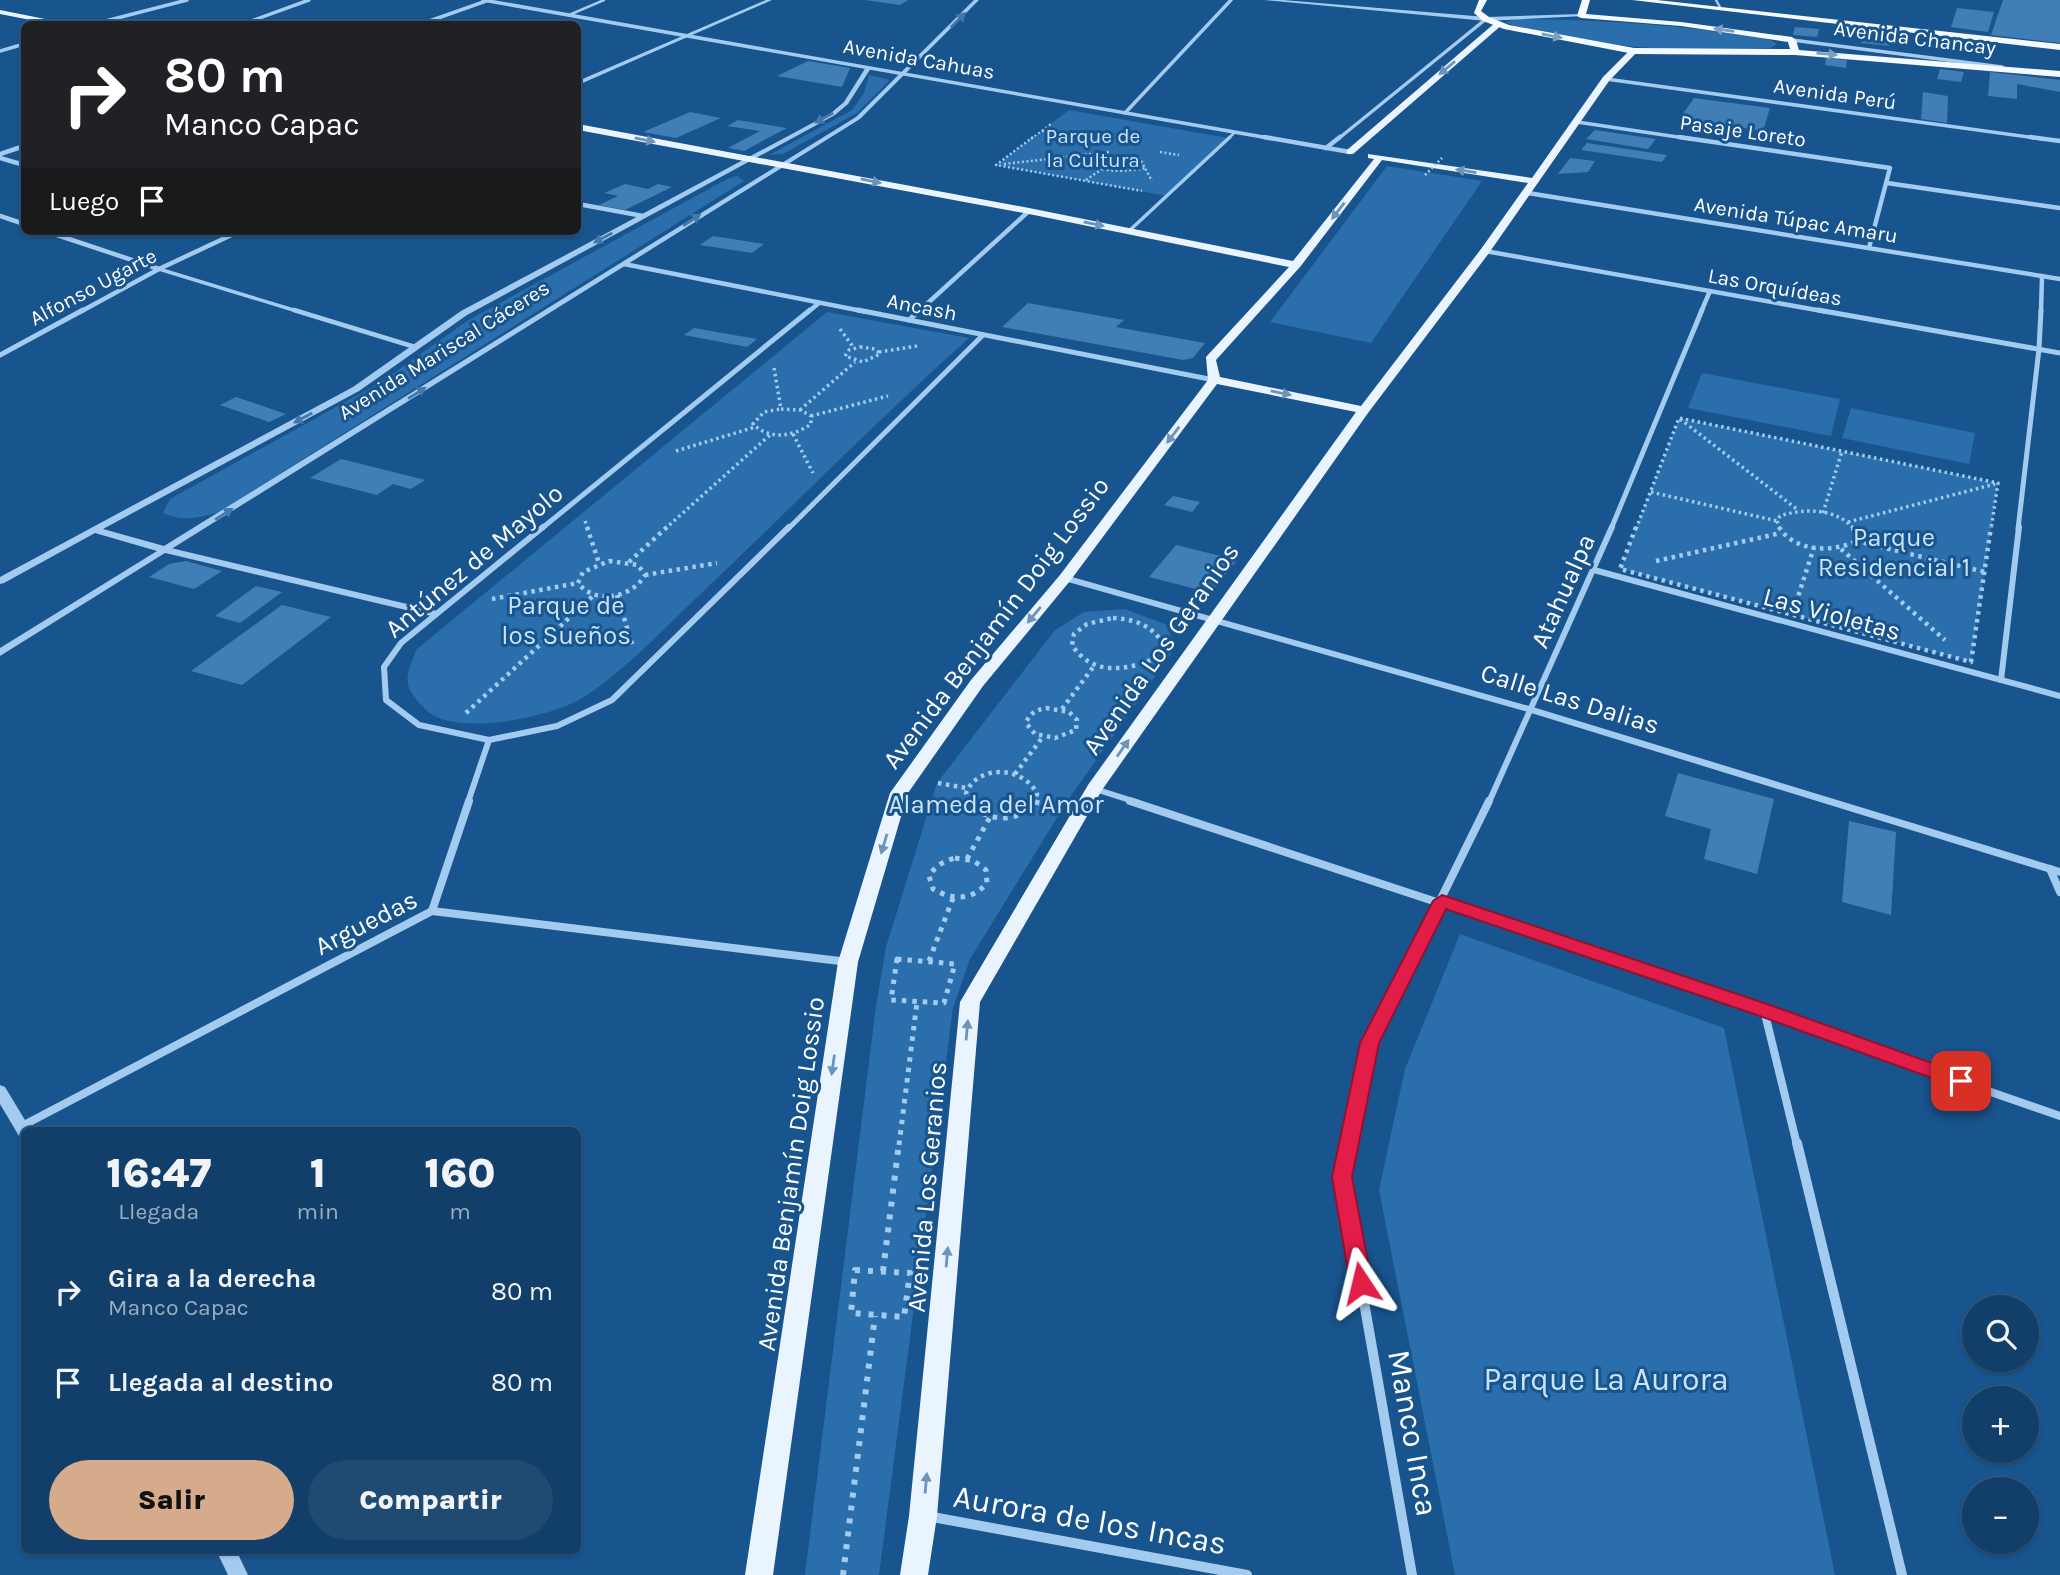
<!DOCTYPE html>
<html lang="es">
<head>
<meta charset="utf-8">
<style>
	:root { --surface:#123f6a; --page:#1f4a72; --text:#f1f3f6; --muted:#9cafc1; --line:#31587e; --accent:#d6ab8b }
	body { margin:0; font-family:Karla,sans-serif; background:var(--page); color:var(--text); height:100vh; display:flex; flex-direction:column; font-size:26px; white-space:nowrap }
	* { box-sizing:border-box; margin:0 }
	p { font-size:23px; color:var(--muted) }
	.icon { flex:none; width:38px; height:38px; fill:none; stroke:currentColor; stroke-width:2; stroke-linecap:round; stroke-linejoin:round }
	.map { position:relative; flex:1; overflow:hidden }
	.panel { position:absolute; left:21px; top:1127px; width:560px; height:427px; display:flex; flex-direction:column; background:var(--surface); border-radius:10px; box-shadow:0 2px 5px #0004,0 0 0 2px var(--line) }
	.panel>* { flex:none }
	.top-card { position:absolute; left:21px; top:21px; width:560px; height:214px; border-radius:10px; box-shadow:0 2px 5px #0004,0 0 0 2px var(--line); background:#202124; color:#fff; overflow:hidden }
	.buttons { position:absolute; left:1962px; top:1295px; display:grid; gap:14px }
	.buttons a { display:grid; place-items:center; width:77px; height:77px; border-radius:50%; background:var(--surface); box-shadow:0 2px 5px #0004,0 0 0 2px var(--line); font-size:35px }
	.pin { position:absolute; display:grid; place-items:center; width:60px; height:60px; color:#fff; margin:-30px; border-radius:14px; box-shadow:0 4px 10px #0006 }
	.me { position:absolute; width:77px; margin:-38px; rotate:350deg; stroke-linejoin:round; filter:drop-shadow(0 0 5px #0008) }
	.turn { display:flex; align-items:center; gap:24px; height:147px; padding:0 28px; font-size:32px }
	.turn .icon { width:91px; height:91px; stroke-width:2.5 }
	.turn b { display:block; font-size:49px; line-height:60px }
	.then { display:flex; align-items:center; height:66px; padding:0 28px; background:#0003; gap:14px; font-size:26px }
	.eta { display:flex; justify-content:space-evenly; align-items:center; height:119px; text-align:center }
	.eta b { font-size:42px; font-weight:800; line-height:49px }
	.primary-button { display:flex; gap:14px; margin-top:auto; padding:14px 28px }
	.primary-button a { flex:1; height:80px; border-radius:42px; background:var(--accent); color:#111; font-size:28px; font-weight:800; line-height:80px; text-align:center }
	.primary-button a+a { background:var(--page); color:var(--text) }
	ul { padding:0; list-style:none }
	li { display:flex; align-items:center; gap:21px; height:91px; padding:0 28px }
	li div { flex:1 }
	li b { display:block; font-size:26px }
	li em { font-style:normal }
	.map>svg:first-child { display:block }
</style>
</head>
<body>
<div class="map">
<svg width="2060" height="1575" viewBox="0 0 2060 1575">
	<rect width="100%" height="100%" fill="#18548d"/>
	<!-- green -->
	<g fill="#2a6eab">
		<path d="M1516,19c70,1 139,4 209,14 16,2 39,1 52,11l-6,4 -104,1 -43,-3 -108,-19 -11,-5z"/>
		<path d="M869,75l21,5 -33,33 -74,41 -14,1 83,-45 12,-17z"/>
		<path d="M1069,110l159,28 -61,58 -171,-31z"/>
		<path d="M1387,166l95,15 -111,162 -101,-21z"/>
		<path d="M737,176l7,5 -525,331c-20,6 -37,10 -56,1l7,-14 211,-117 86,-61 260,-142z"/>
		<path d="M827,312l142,26c-90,81 -175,167 -262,250 -40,37 -78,80 -123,109 -31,20 -129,41 -158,13 -24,-24 -22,-31 -9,-61z"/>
		<path d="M1702,373l138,26 -9,37 -143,-28z"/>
		<path d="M1851,408l124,25 -6,31 -127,-26z"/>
		<path d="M1679,418l319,65 -27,179 -351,-93z"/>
		<path d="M1125,609l40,15 11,23 -110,156 -96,156 -17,49 -74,567h-74l71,-569 10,-59 51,-164 118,-153 29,-18z"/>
		<path d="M1460,934l264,94 111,547h-380l-76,-385 26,-121z"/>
	</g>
	<!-- building -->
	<g fill="#407eb5">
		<path d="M865,0h43l-8,5z"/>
		<path d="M2003,0h57v43l-69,-8z"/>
		<path d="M1957,8l37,4 -6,20 -37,-5z"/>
		<path d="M1795,27l24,2 -2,8 -24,-2z"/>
		<path d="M1866,28l37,4 -2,11 -11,-1 -1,4 -28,-3z"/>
		<path d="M1826,58l21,2 -1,8 -21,-3z"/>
		<path d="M808,61l42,7 -8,19 -65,-11z"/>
		<path d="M1940,69l24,3 -3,10 -24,-3z"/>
		<path d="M1990,72l70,8v12l-43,-8v15l-29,-3z"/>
		<path d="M1923,92l25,4 -1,27 -26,-4z"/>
		<path d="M1694,98l76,10 -7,23 -83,-13z"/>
		<path d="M690,112l31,6 -45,20 -33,-6z"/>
		<path d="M738,120l49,8 -43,23 -16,-3 32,-17 -33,-5z"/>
		<path d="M1595,130l61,9 -8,10 -62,-10z"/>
		<path d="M1587,143l80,12 -5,7 -81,-12z"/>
		<path d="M1570,158l25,3 -7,11 -30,2z"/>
		<path d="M625,184l23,5 10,-5 14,3 -47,23 -26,-5 19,-9 -14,-3z"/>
		<path d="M713,236l51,8 -12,9 -52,-8z"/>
		<path d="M1028,303l96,17 -8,7 89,16 -12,15 -10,2 -181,-33z"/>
		<path d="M694,328l63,11 -10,8 -63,-12z"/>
		<path d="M236,397l50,17 -17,8 -49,-17z"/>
		<path d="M341,459l84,21 -14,9 -18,-5 -16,11 -67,-17z"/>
		<path d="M1173,496l27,6 -8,10 -28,-7z"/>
		<path d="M1176,545l61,15 -26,33 -62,-16z"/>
		<path d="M186,561l36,10 -28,18 -45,-12 20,-13z"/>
		<path d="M256,586l26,6 -42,31 -25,-7z"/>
		<path d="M282,605l49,12 -89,68 -51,-14z"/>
		<path d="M1678,773l96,26 -17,75 -53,-15 7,-30 -46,-13z"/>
		<path d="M1849,821l47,11 -5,83 -49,-13z"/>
	</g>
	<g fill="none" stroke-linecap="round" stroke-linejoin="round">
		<!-- path-far5 -->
		<g stroke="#a3cbef" stroke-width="2" stroke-dasharray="2 2.5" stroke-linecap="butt">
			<path d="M1042,131l42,8"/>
			<path d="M1031,139l21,-16"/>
		</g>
		<!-- path-far4 -->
		<g stroke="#a3cbef" stroke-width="2.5" stroke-dasharray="2 2.5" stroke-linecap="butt">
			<path d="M1033,137l-37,28 146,26"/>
			<path d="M1075,137l33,6"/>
			<path d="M1160,152l19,3"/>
			<path d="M1079,156c17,18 44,16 67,12"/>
			<path d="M1139,157l13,24"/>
			<path d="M1004,164l105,-12"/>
			<path d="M1086,180l16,-11"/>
		</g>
		<!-- path-far3 -->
		<g stroke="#a3cbef" stroke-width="3.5" stroke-dasharray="2.5 3.5" stroke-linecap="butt">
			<path d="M840,329l14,19"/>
			<path d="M860,347l15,2 5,5 -17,8 -18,-6 4,-6z"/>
			<path d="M879,352l38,-6"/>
			<path d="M774,368l7,41"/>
			<path d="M781,409l19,1 11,6v8c-18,13 -42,16 -58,0l11,-12z"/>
			<path d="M800,410l55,-48"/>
			<path d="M811,416l77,-20"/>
			<path d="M1680,419l118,91"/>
			<path d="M793,434l20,39"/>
			<path d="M676,451l79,-24"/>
			<path d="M1651,492l126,29"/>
			<path d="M1823,513l19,-62"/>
			<path d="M585,521l3,8"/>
			<path d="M1848,522l147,-38"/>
			<path d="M665,529l106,-95"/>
			<path d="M1636,529l43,-111 319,65 -7,46"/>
			<path d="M1780,529l-3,-8 3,-5c23,-8 57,-8 74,13"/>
		</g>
		<!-- path-far2 -->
		<g stroke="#a3cbef" stroke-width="4.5" stroke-dasharray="3.5 4.5" stroke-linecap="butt">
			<path d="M587,527l12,36"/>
			<path d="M1636,527l-16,42 351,93 20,-135"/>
			<path d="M1779,527c15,25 54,26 77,14l-3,-14"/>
			<path d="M1856,541l129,31"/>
			<path d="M1841,549l104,91"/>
			<path d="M609,561l29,4 7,10c-13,23 -50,30 -67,8l5,-11z"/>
			<path d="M1656,561l125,-28"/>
			<path d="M629,562l38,-35"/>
			<path d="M645,575l72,-12"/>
			<path d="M617,595l16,52"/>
			<path d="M492,599l86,-16"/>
			<path d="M1796,603l18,-56"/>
			<path d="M1113,618c20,1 37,6 49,24l-6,16c-30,13 -64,18 -84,-13l2,-11 13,-10z"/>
			<path d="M1046,708l23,4 8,8 -1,10 -21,8 -20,-4 -9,-11c4,-10 10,-13 20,-15z"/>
			<path d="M1062,709l32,-43"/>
			<path d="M466,713l128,-118"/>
			<path d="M1015,774l27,-36"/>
			<path d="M938,783l28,5"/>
			<path d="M968,802l-2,-9c12,-30 59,-26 71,1l-4,8"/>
		</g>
		<!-- path-far1 -->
		<g stroke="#a3cbef" stroke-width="5" stroke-dasharray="4.5 6" stroke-linecap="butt">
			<path d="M966,801c17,20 53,25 68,0"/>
			<path d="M1035,802l17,4"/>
			<path d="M955,858l19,3 12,9 1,13c-15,18 -35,17 -54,6l-4,-13c6,-10 15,-15 26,-18z"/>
			<path d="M967,859l23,-42"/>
			<path d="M897,959l58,5 -11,39 -53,-3z"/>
			<path d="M929,961l24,-63"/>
			<path d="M899,1145l18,-143"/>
		</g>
		<!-- path -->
		<g stroke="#a3cbef" stroke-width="6" stroke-dasharray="5 8" stroke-linecap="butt">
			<path d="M855,1270l55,3 -6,44 -53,-4z"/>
			<path d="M883,1271l16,-128"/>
			<path d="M843,1575l32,-259"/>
		</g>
		<!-- pedestrian-far2 -->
		<g stroke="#a3cbef" stroke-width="2.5">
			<path d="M1716,0l5,9"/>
			<path d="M569,15l35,-15"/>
			<path d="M1228,139l6,-6"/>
		</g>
		<!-- pedestrian-far1 -->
		<g stroke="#a3cbef" stroke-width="3.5">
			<path d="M1129,231l101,-94"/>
			<path d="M159,269l141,43"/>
		</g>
		<!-- pedestrian -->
		<path stroke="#a3cbef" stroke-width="4.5" d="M294,310l121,37"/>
		<!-- minor-far5 -->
		<g stroke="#a3cbef" stroke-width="3.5">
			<path d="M483,0l791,139"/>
			<path d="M94,24l93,-24"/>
			<path d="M243,24l66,-24"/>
			<path d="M421,24l65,-23"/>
			<path d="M1792,40l210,27"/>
			<path d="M0,51l24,-7"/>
			<path d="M1606,79l437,60"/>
			<path d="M1125,113l106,-113"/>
			<path d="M1577,122l114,17"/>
			<path d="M1338,139l148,-120"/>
		</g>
		<!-- minor-far4 -->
		<g stroke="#a3cbef" stroke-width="4.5">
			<path d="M1264,137l86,15"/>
			<path d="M1679,137l211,31 -21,80"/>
			<path d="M2030,137l30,4"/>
			<path d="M1326,148l14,-11"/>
			<path d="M0,154l24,-8"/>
			<path d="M0,158l24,7"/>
			<path d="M1887,183l173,25"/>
			<path d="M1528,193l532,86"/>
			<path d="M578,204l65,12"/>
			<path d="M0,216l24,8"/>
			<path d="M45,231l114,38"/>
			<path d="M1485,251l343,61"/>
			<path d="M624,264l243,48"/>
			<path d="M80,312l79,-43 81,-38"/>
			<path d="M808,312l11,-9"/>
			<path d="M918,312l111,-101"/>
			<path d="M1701,312l9,-21"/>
			<path d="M2041,312l1,-36"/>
		</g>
		<!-- minor-far3 -->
		<g stroke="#a3cbef" stroke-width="5">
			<path d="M858,310l356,70"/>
			<path d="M1818,310l242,43"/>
			<path d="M909,320l11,-10"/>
			<path d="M0,355l83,-45"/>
			<path d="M541,529l269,-219"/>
			<path d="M788,529l195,-194"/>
			<path d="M1611,529l91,-219"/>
			<path d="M2018,529l21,-180 2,-39"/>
		</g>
		<!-- minor-far2 -->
		<g stroke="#a3cbef" stroke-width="6">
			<path d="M543,527l-142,116 -17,24 2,33 33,25 70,15 68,-14 55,-26 177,-173"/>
			<path d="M166,550l270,64"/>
			<path d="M1594,570l466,126"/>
			<path d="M2001,680l18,-153"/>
			<path d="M1095,789l41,13"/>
			<path d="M468,802l21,-62"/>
			<path d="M1489,802l123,-275"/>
		</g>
		<!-- minor-far1 -->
		<g stroke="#a3cbef" stroke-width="8">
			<path d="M1130,801l449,148 481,167"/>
			<path d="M2050,869l10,23"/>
			<path d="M432,911l37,-110"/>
			<path d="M1764,1010l33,135"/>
			<path d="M22,1126l410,-215 416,51"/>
			<path d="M1349,1145l21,-102 119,-242"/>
		</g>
		<!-- minor -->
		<g stroke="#a3cbef" stroke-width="10">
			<path d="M1349,1143l-7,34 70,398"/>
			<path d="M1797,1143l105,432"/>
			<path d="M927,1516l320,59"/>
		</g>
		<!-- tertiary -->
		<g fill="#a3cbef" fill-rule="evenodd">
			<path d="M766,0h6l-194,85v-4z"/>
			<path d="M974,0h5l-119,119 -860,537v-8l157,-97 -62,-18 -91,50 -4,1v-7l353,-190 108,-76 370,-198 13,-11 22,-35 5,1 -23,36 -13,11 -368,200 -108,76 -256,138 61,17 692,-429z"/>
			<path d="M1264,0h19l203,17 95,-3 3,2 -98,5z"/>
			<path d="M1065,575l471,133 524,160v8l-532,-164 -467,-132 -1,-2z"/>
			<path d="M0,1085l5,2 26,43h-7v8l-5,-2 -19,-32z"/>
			<path d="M216,1550h20l12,25h-20z"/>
		</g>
		<!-- primary -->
		<g fill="#eaf4ff" fill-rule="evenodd">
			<path d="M0,10l60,12 4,2h-13l-51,-10z"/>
			<path d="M1496,22l7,2 -150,130h-6v-4z"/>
			<path d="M1631,49l7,2 -29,30 -120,172 -121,160 -266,377 -122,212 -43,514 -9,59h-28l9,-59 51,-514 128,-217 268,-373 -139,-28 -147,197 -87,105 -75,107 -50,169 -85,613h-28l93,-613 52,-169 81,-113 89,-105 148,-195 -2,-23 83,-90 -260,-53 -451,-84v-6l451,84 264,53 81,-102 -6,-1v-4l164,24 71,-101zM1382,160l146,23 -47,66 -120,157 -141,-29 -4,-17 84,-93z"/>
		</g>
		<!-- trunk -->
		<g fill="#f4faff" fill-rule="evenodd">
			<path d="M1479,0h8l-6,11 8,6 20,8 125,23 156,1 -2,-7 -107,-16 -100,-8 -4,-2 5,-16h8l-4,14 95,8 111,15 4,3 3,10 261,21v6l-265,-22 -161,-1 -130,-25 -21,-8 -9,-8z"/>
			<path d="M1632,0h25l403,44v6z"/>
		</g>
		<!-- path-bridge -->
		<path stroke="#a3cbef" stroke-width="2.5" stroke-dasharray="2 2.5" stroke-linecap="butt" d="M1425,175l17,-17"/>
	</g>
	<!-- one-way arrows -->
	<defs><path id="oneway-solid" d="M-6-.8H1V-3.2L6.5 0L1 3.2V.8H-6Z" transform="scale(1.75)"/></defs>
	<g fill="#4278aa">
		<use href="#oneway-solid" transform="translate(958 20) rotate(-46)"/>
		<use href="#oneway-solid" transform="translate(824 118) rotate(151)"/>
		<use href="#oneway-solid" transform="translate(692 220) rotate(-33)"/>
		<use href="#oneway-solid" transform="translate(603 238) rotate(152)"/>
		<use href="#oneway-solid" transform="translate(417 393) rotate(-32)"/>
		<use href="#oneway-solid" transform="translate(303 418) rotate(152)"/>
		<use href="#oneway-solid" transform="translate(224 514) rotate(-32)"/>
	</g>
	<g fill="#7b9fc0">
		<use href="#oneway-solid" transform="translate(1724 30) rotate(-172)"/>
		<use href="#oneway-solid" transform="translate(1552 36) rotate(11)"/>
		<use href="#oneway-solid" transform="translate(1827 54) rotate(5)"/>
	</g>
	<g fill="#6c94bb">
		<use href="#oneway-solid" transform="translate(1447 68) rotate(140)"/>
		<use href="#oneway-solid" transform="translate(645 140) rotate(11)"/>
		<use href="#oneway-solid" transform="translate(1466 171) rotate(-171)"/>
		<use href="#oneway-solid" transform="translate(871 181) rotate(11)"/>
		<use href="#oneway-solid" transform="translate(1338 211) rotate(128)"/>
		<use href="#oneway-solid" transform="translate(1094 224) rotate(11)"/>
		<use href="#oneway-solid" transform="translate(1281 393) rotate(11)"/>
		<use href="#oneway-solid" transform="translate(1173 435) rotate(127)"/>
		<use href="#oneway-solid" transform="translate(1034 615) rotate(130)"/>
		<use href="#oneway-solid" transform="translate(1123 748) rotate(-55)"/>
		<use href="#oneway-solid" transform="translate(884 844) rotate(107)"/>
		<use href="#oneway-solid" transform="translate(967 1030) rotate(-85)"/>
		<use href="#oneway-solid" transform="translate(833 1065) rotate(98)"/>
		<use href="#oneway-solid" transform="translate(947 1257) rotate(-85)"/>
		<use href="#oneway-solid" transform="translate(926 1483) rotate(-85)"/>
	</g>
	<!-- route -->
	<path fill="#e11d48" stroke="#92132f" stroke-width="2" d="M1442,895l328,110 198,71 3,5 -3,5 -7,2 -7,-2 -197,-71 -311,-106 -67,134 -27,134 20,106 -4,7 -7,3 -8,-3 -3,-7 -18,-106 28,-134 73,-142z"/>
	<g text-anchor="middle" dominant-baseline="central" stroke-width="6" stroke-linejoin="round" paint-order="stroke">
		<!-- far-street labels -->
		<g font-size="21" fill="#fff" stroke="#18548d">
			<text transform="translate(1915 38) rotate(7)">Avenida Chancay</text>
			<text transform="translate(919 59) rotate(10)">Avenida Cahuas</text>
			<text transform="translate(1835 94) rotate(8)">Avenida Perú</text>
			<text transform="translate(1743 131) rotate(8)">Pasaje Loreto</text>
			<text transform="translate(1796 220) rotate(9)">Avenida Túpac Amaru</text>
			<text transform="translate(93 287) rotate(-28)">Alfonso Ugarte</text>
			<text transform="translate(1775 287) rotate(10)">Las Orquídeas</text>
			<text transform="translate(922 307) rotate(11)">Ancash</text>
			<text transform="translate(444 350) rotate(-32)">Avenida Mariscal Cáceres</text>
		</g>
		<!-- far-park labels -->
		<g font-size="21" fill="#c9e3fb" stroke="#18548d">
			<text x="1093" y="136">Parque de<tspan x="1093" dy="24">la Cultura</tspan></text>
		</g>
		<!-- park labels -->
		<g font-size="26" fill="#c9e3fb" stroke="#18548d">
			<text x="1894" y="537">Parque<tspan x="1894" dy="30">Residencial 1</tspan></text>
			<text x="566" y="605">Parque de<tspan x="566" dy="30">los Sueños</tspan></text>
			<text x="996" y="804">Alameda del Amor</text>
		</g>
		<!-- street labels -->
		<g font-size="26" fill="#fff" stroke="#18548d">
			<text transform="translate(474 561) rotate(-40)">Antúnez de Mayolo</text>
			<text transform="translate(1563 591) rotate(-66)">Atahualpa</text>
			<text transform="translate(1832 614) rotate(15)">Las Violetas</text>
			<text transform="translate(996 623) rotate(-53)">Avenida Benjamín Doig Lossio</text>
			<text transform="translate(1161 649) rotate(-55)">Avenida Los Geranios</text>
			<text transform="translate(1570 699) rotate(17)">Calle Las Dalias</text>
			<text transform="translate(366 923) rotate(-27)">Arguedas</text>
			<text transform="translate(791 1174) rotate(-82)">Avenida Benjamín Doig Lossio</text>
			<text transform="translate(927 1187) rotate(-85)">Avenida Los Geranios</text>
		</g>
		<!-- near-park labels -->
		<g font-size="32" fill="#c9e3fb" stroke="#18548d">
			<text x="1606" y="1379">Parque La Aurora</text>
		</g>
		<!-- near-street labels -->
		<g font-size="32" fill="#fff" stroke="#18548d">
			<text transform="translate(1413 1433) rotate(80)">Manco Inca</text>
			<text transform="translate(1090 1520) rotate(10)">Aurora de los Incas</text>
		</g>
	</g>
</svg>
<div class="buttons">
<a><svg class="icon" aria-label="search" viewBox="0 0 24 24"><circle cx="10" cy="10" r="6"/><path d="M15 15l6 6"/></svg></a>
<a>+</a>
<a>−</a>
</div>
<div class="pin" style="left:1961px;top:1081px;background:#d93025"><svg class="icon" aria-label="arrive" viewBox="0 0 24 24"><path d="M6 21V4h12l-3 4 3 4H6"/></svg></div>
<svg class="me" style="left:1361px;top:1283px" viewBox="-20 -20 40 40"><path d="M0-17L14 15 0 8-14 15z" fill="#e11d48" stroke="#fff" stroke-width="4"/></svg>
<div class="top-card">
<div class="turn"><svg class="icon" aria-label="right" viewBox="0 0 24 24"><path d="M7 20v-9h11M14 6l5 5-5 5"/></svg><div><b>80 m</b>Manco Capac</div></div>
<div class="then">Luego<svg class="icon" aria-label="arrive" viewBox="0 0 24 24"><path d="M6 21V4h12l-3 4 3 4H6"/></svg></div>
</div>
<section class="panel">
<div class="eta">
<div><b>16:47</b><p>Llegada</p></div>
<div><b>1</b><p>min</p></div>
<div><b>160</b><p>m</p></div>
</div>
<ul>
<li><svg class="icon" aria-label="right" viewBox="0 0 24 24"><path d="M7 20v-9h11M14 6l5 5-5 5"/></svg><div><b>Gira a la derecha</b><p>Manco Capac</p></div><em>80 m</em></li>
<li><svg class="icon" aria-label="arrive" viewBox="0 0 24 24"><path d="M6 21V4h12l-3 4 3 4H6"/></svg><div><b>Llegada al destino</b></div><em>80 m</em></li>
</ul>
<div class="primary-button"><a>Salir</a><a>Compartir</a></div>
</section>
</div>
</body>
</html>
